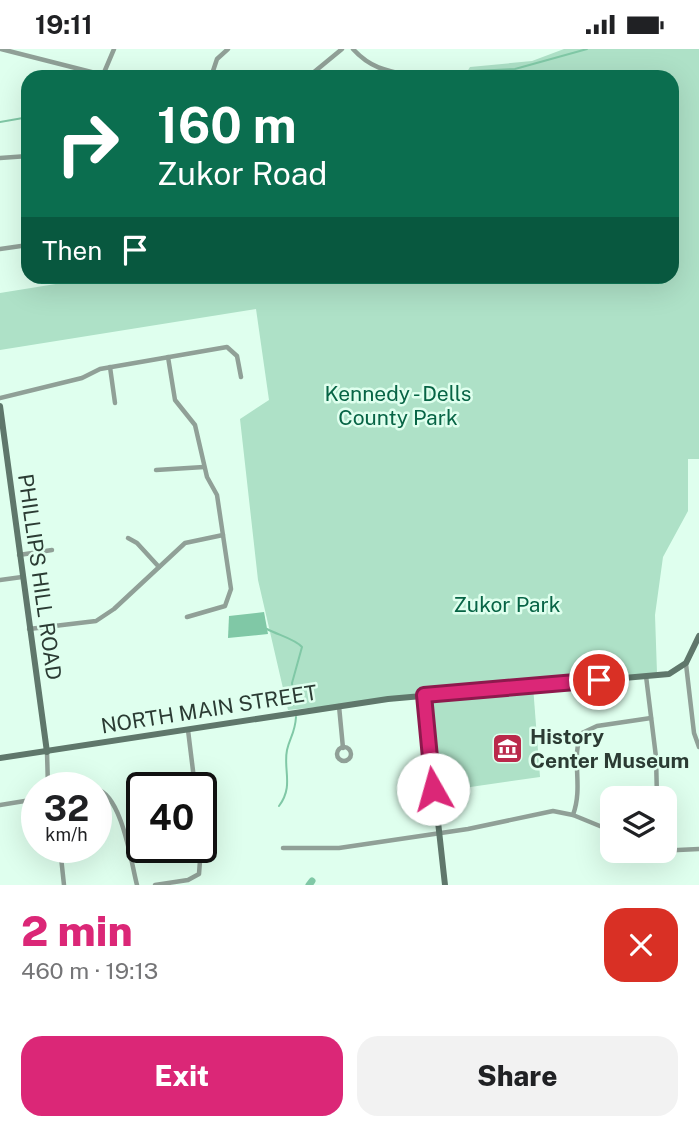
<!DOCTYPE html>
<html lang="en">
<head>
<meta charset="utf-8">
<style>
	:root { --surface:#fff; --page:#f2f2f2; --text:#202124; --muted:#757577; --accent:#db2777 }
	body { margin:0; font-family:"Public Sans",sans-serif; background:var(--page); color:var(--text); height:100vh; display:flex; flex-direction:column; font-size:26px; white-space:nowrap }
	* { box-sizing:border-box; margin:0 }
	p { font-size:23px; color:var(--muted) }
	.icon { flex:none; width:38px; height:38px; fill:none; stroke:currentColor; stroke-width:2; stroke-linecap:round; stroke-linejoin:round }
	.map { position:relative; height:836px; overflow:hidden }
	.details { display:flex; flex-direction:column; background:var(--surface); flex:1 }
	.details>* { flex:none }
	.top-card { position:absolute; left:21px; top:21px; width:658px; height:214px; border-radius:21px; box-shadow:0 7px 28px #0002; background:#0b6e4f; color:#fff; overflow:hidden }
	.fabs { position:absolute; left:600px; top:737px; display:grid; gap:14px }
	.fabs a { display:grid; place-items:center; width:77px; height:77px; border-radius:14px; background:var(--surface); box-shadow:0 7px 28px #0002; font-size:35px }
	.speed { position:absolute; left:21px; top:723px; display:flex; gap:14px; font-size:35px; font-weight:700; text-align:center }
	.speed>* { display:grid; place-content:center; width:91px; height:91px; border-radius:50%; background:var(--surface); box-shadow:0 7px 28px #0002; line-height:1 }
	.speed small { font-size:18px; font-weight:400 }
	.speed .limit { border:4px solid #111; border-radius:10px; background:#fff; color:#111 }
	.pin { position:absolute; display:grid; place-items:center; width:60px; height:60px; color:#fff; margin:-30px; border:4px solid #fff; border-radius:50%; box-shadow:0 2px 7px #0007 }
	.me { position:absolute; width:77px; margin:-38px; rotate:353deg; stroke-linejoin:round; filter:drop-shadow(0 0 5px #0008) }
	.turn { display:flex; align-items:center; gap:24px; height:147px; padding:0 21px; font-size:32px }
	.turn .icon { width:91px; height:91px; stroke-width:2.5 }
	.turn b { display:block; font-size:49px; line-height:60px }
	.then { display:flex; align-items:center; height:66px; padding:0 21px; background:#0003; gap:14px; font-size:26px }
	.round { display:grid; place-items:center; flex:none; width:74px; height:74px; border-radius:21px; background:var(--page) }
	.overview { display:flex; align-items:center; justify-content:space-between; height:119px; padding:0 21px }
	h1 { font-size:42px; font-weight:800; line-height:52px; color:var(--accent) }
	.action { display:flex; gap:14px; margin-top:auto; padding:14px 21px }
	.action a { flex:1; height:80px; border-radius:21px; background:var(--accent); color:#fff; font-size:28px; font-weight:800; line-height:80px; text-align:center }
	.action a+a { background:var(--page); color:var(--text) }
	.status { display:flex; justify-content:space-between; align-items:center; height:49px; padding:0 35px; background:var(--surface); direction:ltr }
	.status svg { height:19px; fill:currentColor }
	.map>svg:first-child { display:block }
</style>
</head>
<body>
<div class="status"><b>19:11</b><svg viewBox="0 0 49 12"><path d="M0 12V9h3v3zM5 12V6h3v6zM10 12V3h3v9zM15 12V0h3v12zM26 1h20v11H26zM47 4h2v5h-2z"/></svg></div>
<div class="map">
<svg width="699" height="836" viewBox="0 0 699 836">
	<rect width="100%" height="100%" fill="#dfffee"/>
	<!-- green -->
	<g fill="#aee1c7">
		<path d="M564,0h135v410h-11v52l-25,46 -8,58 2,58 -369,37 -30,-130 -18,-161 29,-19 -13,-91 -256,41v-57l99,-16h573v-200h-208l6,-10 62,-6z"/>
		<path d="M533,637l7,91 -104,15 -8,-95z"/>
	</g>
	<!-- water -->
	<path fill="#80c8a6" d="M264,563l4,22 -40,4 1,-22z"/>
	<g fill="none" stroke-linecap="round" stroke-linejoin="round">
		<!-- stream -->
		<g stroke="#80c8a6" stroke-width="2">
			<path d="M469,28l4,-6 42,-2 72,-20"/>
			<path d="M0,73l23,-4 5,-5"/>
			<path d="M267,580c11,6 28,10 35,18l-10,36 2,22"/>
			<path d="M279,757c15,-20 4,-36 8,-56 3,-13 8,-17 9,-33"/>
		</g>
		<!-- river -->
		<path stroke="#80c8a6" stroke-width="7" d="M309,836l3,-4"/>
		<!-- street -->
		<g stroke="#90a097" stroke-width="4.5">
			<path d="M1,0l110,28"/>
			<path d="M353,0c17,19 34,22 58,27"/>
			<path d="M103,26l11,-26"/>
			<path d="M211,28l6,-18 11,-10"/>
			<path d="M308,28l34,-28"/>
			<path d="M0,109l28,-2"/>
			<path d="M0,200l28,-4"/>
			<path d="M168,308l7,43 20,25 12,52 10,18 14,94 -6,17 -38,11"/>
			<path d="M110,318l5,36"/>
			<path d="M0,349l82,-20 18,-9 127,-22 10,9 4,21"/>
			<path d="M156,421l48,-3"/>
			<path d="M128,489l9,5 22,24"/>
			<path d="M19,506l33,-5"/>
			<path d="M0,531l22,-3"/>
			<path d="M29,580l67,-8 18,-12 71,-66 38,-8"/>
			<path d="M686,615l8,69 5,14"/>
			<path d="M646,627l10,81 1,41"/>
			<path d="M339,657l4,42"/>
			<path d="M188,681l7,57"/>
			<circle cx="344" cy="705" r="7"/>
			<path d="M47,703l1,35"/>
			<path d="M96,740c26,6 35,73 41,96"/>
			<path d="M0,756l37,-6"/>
			<path d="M573,766c11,-30 -3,-58 9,-82l15,-7 54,-8"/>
			<path d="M283,799h56l129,-19 85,-18 20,4 39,16"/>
			<path d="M657,802l42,-2"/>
			<path d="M61,808l3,28"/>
			<path d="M155,836l33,-5 11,-6 2,-27"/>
		</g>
		<!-- secondary -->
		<g stroke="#5f776b" stroke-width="6">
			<path d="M0,357l47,346"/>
			<path d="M424,646l21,190"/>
			<path d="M0,709l388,-59 281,-25 17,-11 13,-27"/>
		</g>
	</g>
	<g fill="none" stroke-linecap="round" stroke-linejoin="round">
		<defs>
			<path id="route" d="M433,740l-9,-94 175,-15"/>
		</defs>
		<!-- route casing -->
		<use href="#route" stroke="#8e194d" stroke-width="18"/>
		<!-- route -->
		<use href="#route" stroke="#db2777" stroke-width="12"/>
	</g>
	<!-- icons -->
	<defs>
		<symbol id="museum-square" viewBox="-11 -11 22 22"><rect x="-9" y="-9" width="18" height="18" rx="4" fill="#ba294b" stroke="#dfffee"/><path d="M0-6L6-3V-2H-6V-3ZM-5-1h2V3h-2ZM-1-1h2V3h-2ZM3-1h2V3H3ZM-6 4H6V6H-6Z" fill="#fff"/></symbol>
	</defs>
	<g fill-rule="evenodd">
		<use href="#museum-square" x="490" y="682" width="35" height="35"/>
	</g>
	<g text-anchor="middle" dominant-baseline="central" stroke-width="5" stroke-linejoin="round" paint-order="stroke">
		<!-- park labels -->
		<g font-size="21" fill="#076445" stroke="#dfffee">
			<text x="398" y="344">Kennedy - Dells<tspan x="398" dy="24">County Park</tspan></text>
			<text x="507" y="555">Zukor Park</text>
		</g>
		<!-- street labels -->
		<g font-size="21" fill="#2b3b33" stroke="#dfffee">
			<text transform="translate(40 528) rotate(82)">PHILLIPS HILL ROAD</text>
			<text transform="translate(209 660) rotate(-9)">NORTH MAIN STREET</text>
		</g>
		<!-- poi labels -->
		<g font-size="21" font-weight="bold" fill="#2b3b33" stroke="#dfffee" text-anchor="start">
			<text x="530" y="687">History<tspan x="530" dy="24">Center Museum</tspan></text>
		</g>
	</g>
</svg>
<div class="fabs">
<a><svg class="icon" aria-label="layers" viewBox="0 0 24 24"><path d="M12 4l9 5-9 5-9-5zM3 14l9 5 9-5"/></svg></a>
</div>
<div class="speed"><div>32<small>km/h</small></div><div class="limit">40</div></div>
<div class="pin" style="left:599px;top:631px;background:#d93025"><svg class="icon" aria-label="arrive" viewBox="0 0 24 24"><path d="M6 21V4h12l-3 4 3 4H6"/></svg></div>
<svg class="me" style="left:433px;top:740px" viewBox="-20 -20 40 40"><circle r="19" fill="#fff"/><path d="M0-13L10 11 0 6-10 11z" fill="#db2777"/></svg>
<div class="top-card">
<div class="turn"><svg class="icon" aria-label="right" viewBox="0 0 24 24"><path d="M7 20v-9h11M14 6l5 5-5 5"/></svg><div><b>160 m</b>Zukor Road</div></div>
<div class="then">Then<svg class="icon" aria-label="arrive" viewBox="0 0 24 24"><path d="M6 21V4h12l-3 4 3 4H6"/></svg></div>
</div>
</div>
<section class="details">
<div class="overview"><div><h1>2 min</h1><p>460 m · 19:13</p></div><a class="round" style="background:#d93025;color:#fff"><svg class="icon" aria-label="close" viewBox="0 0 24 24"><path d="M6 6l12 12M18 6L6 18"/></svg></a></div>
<div class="action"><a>Exit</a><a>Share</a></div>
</section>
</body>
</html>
